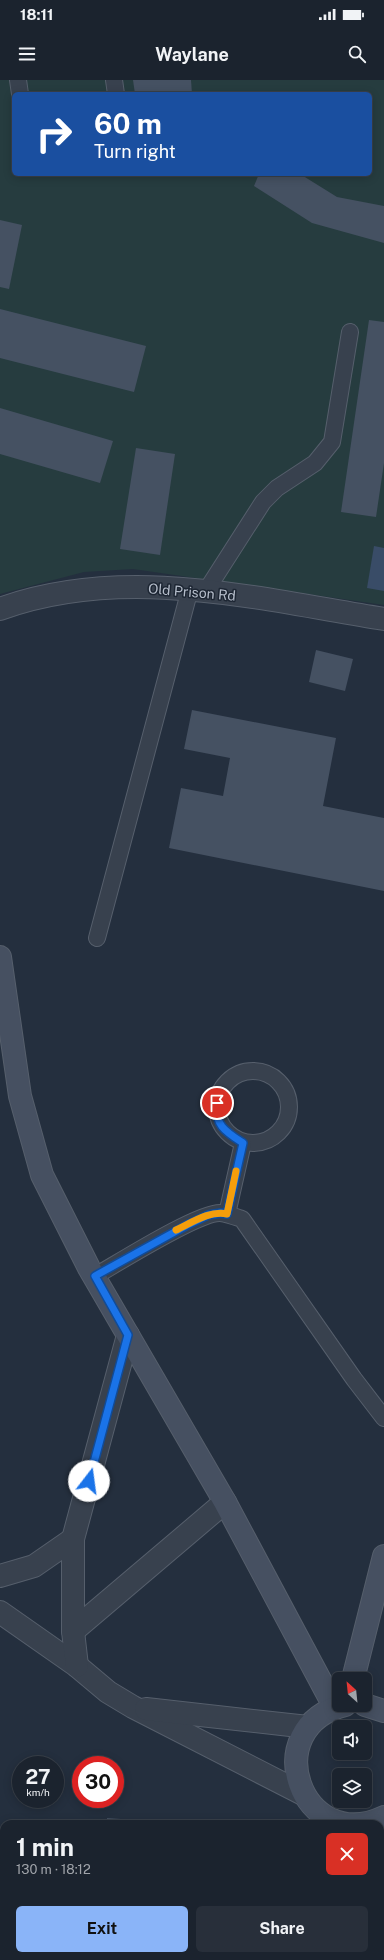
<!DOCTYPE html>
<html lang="en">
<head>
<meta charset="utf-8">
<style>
	:root { --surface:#1b232e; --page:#282f3a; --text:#f1f3f6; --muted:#a0a4aa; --line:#39404a; --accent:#8ab4f8 }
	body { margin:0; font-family:"Public Sans",sans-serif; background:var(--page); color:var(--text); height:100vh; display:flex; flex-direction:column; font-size:15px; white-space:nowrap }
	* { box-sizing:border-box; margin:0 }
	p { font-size:13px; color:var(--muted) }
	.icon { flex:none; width:22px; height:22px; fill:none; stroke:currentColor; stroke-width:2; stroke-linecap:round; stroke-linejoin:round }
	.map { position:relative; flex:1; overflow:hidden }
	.sheet { position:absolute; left:0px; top:1740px; width:384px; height:140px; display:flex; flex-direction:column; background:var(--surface); border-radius:12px 12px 0 0; box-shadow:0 2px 10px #0003,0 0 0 1px var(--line) }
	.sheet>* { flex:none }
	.hud { position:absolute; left:12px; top:12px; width:360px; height:84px; border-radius:6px; box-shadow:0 2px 10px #0003,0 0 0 1px var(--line); background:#1a4fa0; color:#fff; overflow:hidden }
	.needle { width:26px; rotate:333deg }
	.controls { position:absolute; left:332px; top:1592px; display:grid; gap:8px }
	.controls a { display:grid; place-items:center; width:40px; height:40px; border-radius:6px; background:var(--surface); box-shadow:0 2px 10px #0003,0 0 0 1px var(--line); font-size:20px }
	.speed { position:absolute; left:12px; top:1676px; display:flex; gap:8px; font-size:20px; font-weight:700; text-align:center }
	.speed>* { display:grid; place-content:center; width:52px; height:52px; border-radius:50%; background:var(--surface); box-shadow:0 2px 10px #0003,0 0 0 1px var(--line); line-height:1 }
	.speed small { font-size:10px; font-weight:400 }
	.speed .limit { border:6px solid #d22; background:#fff; color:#111 }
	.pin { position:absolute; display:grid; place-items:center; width:34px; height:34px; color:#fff; margin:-17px; border:2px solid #fff; border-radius:50%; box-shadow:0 1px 4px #0007 }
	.me { position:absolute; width:44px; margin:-22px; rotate:15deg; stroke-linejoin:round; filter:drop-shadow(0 0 3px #0008) }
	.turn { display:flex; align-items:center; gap:14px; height:84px; padding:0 16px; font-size:18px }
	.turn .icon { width:52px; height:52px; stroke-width:2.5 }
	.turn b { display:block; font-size:28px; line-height:34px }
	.round { display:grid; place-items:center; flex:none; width:42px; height:42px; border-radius:6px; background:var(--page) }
	.headline { display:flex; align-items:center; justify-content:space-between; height:68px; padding:0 16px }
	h1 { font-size:24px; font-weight:700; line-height:30px }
	.action { display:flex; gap:8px; margin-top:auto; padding:8px 16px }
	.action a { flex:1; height:46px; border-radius:6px; background:var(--accent); color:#111; font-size:16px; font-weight:700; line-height:46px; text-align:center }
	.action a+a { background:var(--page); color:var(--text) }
	.status { display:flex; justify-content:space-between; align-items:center; height:28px; padding:0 20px; background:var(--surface); direction:ltr }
	.status svg { height:11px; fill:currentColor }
	header { display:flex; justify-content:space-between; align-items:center; height:52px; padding:0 16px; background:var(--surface); font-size:18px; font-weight:700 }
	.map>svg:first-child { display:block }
</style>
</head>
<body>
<div class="status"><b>18:11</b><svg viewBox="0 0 49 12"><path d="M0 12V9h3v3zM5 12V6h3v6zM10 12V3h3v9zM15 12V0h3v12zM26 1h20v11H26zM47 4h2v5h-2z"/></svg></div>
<header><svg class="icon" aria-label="menu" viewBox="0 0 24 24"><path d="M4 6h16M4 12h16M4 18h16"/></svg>Waylane<svg class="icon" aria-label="search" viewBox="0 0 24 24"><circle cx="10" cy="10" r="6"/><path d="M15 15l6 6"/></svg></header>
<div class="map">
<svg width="384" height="1880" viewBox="0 0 384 1880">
	<rect width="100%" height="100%" fill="#242f3e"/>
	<!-- green -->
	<path fill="#263c3f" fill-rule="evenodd" d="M0,0h384v525l-251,-36 -49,3 -84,22zM14,14h356v80h-356z"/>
	<!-- water -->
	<path fill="#394c67" d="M374,466l10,2v43l-17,-3z"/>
	<!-- building -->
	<g fill="#455162">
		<path d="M133,0h58l1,14h-57z"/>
		<path d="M259,94h41l37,23 47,9v37l-72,-20 -58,-37z"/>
		<path d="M0,140l22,5 -13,64 -9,-2z"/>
		<path d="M0,229l146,37 -12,46 -134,-34z"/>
		<path d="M369,240l15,2v141l-8,54 -35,-5z"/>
		<path d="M0,328l113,33 -13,42 -100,-29z"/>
		<path d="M136,368l39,6 -15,101 -40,-6z"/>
		<path d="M316,570l37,9 -8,32 -36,-9z"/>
		<path d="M192,630l144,28 -13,68 61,12v73l-215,-43 12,-60 42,8 7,-38 -46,-9z"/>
		<path d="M107,1738l70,5v1h-70z"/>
		<path d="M0,1802h4v64l-4,-1z"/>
		<rect x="60" y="1876" width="158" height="4"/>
	</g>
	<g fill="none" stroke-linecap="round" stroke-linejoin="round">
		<defs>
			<g id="lane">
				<path d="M18,0l2,14"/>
				<path d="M114,0l2,14"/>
				<path d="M206,511l57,-89 14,-14 38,-25 17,-21 18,-110"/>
				<path d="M97,858l93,-349"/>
				<circle cx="253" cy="1027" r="36"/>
				<path d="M227,1134l16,-71"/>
				<path d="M95,1196c23,-13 105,-65 126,-63 7,1 15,4 21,6l112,160 30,39"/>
			</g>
			<g id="street">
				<path d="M0,529c124,-45 259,-10 384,10"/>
				<path d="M0,1496l34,-10 39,-27"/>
				<path d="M0,1532l77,54 31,26 25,15 170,87"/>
				<path d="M73,1551l152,-129"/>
				<path d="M77,1586l-4,-35v-92l55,-204"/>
				<path d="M146,1629l162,18"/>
			</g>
			<g id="secondary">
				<path d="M0,877l20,139 22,79 47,93 136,234 110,206"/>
				<path d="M353,1599l31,-123"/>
				<path d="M345,1625c-89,22 -44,151 39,112"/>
				<path d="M365,1625l19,6"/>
				<path d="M324,1880v-4"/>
				<path d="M360,1880v-4"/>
			</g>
		</defs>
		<!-- lane casing -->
		<use href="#lane" stroke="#565f6c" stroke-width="18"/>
		<!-- street casing -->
		<use href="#street" stroke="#565f6c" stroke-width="24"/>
		<!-- secondary casing -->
		<use href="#secondary" stroke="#565f6c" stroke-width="24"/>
		<!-- lane -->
		<use href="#lane" stroke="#38414e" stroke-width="16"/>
		<!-- street -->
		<use href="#street" stroke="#38414e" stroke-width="22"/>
		<!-- secondary -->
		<use href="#secondary" stroke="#465061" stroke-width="22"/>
	</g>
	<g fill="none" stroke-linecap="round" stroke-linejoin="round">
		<defs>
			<path id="route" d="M89,1401l39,-146 -33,-59 94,-52 19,-9 13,-2 6,1 16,-71c-17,-11 -29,-18 -26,-40"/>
		</defs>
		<!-- route casing -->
		<use href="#route" stroke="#114b97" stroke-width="10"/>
		<!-- route -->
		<use href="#route" stroke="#1a73e8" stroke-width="7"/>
		<!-- slow -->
		<path stroke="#f59e0b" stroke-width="7" d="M176,1150c15,-7 34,-20 51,-16l9,-43"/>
	</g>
	<g text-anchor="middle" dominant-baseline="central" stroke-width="3" stroke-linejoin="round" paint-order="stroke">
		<!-- street labels -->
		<g font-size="14" fill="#b4bcc9" stroke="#1d2633">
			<text transform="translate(192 512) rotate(5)">Old Prison Rd</text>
		</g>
	</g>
</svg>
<div class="controls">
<a><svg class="needle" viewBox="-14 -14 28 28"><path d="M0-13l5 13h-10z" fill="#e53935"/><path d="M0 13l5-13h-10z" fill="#a0a4aa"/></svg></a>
<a><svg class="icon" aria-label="sound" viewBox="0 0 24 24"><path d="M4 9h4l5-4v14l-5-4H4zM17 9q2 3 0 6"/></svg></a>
<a><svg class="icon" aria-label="layers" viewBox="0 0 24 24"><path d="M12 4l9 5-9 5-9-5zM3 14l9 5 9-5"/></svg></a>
</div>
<div class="speed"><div>27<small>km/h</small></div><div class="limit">30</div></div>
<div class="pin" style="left:217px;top:1023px;background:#d93025"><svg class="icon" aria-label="arrive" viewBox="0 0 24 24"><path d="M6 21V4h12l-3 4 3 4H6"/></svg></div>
<svg class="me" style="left:89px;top:1401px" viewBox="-20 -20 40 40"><circle r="19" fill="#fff"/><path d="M0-13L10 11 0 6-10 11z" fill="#1a73e8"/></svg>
<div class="hud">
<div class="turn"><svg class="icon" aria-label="right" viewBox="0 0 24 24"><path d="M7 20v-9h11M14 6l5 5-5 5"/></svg><div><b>60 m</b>Turn right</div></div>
</div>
<section class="sheet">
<div class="headline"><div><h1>1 min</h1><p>130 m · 18:12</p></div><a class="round" style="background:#d93025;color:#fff"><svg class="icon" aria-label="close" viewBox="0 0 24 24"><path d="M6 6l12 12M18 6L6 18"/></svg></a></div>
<div class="action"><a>Exit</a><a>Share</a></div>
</section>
</div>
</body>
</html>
